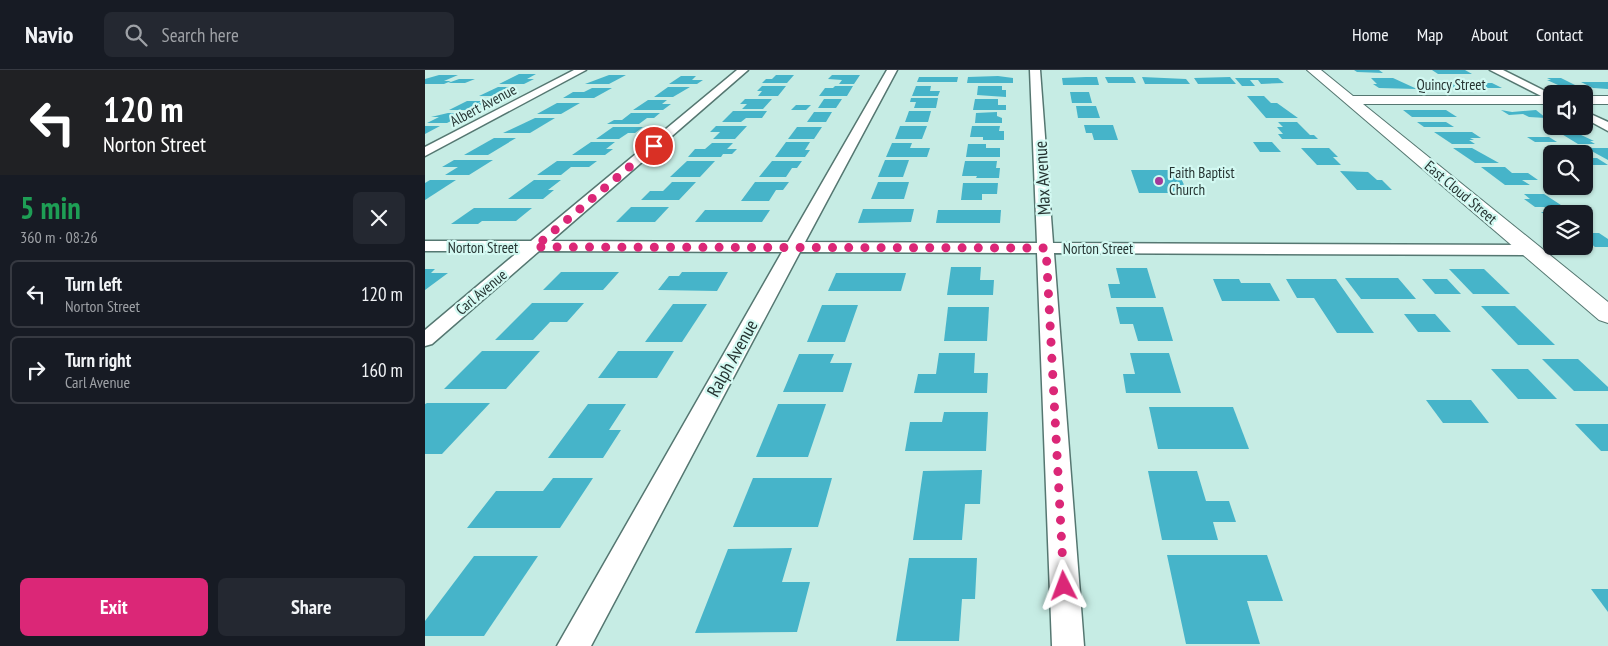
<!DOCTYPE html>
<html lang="en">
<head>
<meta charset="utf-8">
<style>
	:root { --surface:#171b24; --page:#242831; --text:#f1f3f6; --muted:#9ea1a6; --line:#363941; --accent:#db2777 }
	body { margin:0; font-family:"PT Sans Narrow",sans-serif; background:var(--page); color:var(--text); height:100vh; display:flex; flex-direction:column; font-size:19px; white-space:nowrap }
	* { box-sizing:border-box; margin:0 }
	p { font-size:16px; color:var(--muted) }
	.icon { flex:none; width:28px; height:28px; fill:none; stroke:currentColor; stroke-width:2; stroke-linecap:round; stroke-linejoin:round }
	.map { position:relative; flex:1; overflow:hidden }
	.sheet { display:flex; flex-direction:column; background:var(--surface); width:425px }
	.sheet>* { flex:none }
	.top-card { background:#202124; color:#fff; overflow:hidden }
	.fabs { position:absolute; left:1118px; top:15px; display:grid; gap:10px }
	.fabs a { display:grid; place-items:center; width:50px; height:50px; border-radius:8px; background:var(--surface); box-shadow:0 1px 4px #0004; font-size:25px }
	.pin { position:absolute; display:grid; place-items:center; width:42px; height:42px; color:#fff; margin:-21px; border:2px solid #fff; border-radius:50%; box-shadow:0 1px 5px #0007 }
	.me { position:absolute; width:55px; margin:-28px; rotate:357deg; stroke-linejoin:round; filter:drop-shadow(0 0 4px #0008) }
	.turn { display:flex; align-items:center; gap:18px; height:105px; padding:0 20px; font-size:22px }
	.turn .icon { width:65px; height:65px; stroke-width:2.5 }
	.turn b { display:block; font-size:35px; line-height:42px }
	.round { display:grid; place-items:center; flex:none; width:52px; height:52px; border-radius:8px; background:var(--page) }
	.summary { display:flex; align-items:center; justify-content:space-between; height:85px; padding:0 20px }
	h1 { font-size:30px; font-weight:800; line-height:38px; color:#1e9e55 }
	.primary-button { display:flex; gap:10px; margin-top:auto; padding:10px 20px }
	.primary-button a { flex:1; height:58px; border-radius:8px; background:var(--accent); color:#fff; font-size:20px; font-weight:800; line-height:58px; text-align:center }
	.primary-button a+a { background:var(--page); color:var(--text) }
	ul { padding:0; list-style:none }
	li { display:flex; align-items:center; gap:15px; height:68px; margin:0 10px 8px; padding:0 10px; border:2px solid var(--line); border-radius:8px }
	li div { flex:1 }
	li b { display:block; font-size:19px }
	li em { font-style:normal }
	header { display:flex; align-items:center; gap:30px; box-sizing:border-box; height:70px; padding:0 25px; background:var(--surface); border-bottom:1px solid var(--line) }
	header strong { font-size:24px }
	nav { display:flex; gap:28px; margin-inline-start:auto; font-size:18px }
	.search { width:350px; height:45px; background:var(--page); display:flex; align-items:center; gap:12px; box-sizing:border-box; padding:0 18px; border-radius:8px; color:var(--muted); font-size:19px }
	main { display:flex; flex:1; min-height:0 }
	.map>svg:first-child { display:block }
</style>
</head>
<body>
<header>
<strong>Navio</strong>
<div class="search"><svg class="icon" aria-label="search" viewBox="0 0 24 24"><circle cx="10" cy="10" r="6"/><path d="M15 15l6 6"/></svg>Search here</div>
<nav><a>Home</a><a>Map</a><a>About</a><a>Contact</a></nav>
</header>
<main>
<section class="sheet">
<div class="top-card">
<div class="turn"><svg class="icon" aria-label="left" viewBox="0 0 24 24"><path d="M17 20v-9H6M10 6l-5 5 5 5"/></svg><div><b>120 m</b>Norton Street</div></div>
</div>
<div class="summary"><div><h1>5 min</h1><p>360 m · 08:26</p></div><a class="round"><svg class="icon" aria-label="close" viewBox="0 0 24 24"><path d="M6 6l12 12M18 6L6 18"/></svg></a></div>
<ul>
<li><svg class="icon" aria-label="left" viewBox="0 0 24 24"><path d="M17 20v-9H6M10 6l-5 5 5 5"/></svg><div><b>Turn left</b><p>Norton Street</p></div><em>120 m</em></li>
<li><svg class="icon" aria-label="right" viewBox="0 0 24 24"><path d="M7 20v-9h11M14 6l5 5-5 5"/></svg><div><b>Turn right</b><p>Carl Avenue</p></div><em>160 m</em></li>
</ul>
<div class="primary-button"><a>Exit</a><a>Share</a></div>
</section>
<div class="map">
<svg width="1183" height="576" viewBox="0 0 1183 576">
	<rect width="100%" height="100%" fill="#c6ece4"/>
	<!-- building -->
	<g fill="#46b4c9">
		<path d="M929,0h25l4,3 -26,-1z"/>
		<path d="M1007,0h33l7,4h-34z"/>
		<path d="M94,4h17l-9,5h7l-10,5h-25z"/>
		<path d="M14,5h19l-14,6h7l-7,3h-19v-5z"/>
		<path d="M184,5h17l-17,9h-24z"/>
		<path d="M351,5h18l-7,8h-25l4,-4h6z"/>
		<path d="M407,5h28l-6,9h-15l3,-4 -14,-1z"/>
		<path d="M256,6h15l-4,4h11l-6,4h-28z"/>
		<path d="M573,6l15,2v5h-46l1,-6z"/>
		<path d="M494,7h39l-1,5h-40z"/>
		<path d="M661,7h11l2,8h-36l-1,-7z"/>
		<path d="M680,7h28l3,6h-28z"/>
		<path d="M717,7l44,2 4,5h-45z"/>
		<path d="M805,7l6,7h-38l-4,-6z"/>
		<path d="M810,8h43l6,5 -23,1 -3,-4h-8l5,6h-13z"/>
		<path d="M946,8h22l24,11 -38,-1 -6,-4h4z"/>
		<path d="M1122,8h14l20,10 -23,-3 -11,-5h4z"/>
		<path d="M34,9h16l-10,4h-17z"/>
		<path d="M1017,10h10l15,8 -29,-1 -9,-5h18z"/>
		<path d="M1156,12h27v7l-15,-1z"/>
		<path d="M1038,13h29l10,5h-29z"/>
		<path d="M337,16h24l-8,10h-20l4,-5h-5z"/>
		<path d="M410,16h18l-6,10h-28l6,-8h8z"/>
		<path d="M491,16h15l-1,5h10l-2,5h-26z"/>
		<path d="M553,16h24v4h4v7l-29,-2z"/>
		<path d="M73,17h17l-18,9h-18z"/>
		<path d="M243,17h22l-17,10h-19z"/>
		<path d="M167,18h20l-18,10h-31l10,-6h11z"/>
		<path d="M645,22h19l3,11h-20z"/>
		<path d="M822,26h17l7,7h6l21,15h-32z"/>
		<path d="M486,28h27l-2,10h-22l2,-6h-6z"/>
		<path d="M320,29h27l-9,10h-21l5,-5h-7z"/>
		<path d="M399,29h18l-6,9h-18z"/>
		<path d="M550,29h23v6h8v5h-33z"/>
		<path d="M223,30h19l-5,4h9l-8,6h-30z"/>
		<path d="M42,31h16l-5,2h6l-13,7h-22z"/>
		<path d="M132,33h23l-19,11h-24z"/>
		<path d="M371,35h15l-5,5h-15z"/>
		<path d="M651,36h20l4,12h-22z"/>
		<path d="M978,40h43l11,7h-45z"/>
		<path d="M1076,40l11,2 24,-2 10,8 -17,-1 -6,-3 -14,1z"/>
		<path d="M308,41h34l-5,7h-16l-5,4h-19z"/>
		<path d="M484,41h22l-3,11h-23z"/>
		<path d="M389,42h18l-6,10h-19z"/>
		<path d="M572,42v4l5,2v5h-27l1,-10z"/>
		<path d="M23,43h19l-20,10h-20l12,-6h-8z"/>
		<path d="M206,43h29l-6,5h-7l-8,6h-32l7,-4h8z"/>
		<path d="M110,48h20l-25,15h-27z"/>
		<path d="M853,52h19l13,13h4l4,4h-36l-4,-5h5l-6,-7h6z"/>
		<path d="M992,52h29l8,5h-30z"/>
		<path d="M659,55h29l5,15h-24l-2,-7h-6z"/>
		<path d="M0,56h15l-15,8z"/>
		<path d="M291,56h31l-12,13h-22l7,-7h-10z"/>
		<path d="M475,56h27l-5,13h-27z"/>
		<path d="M547,56h28l-1,5h5v9h-21v-3h-13z"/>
		<path d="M188,57h30l-8,6h-7l-9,6h-23z"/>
		<path d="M372,57h25l-8,12h-26z"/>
		<path d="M1009,62h38l9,6h-11l4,2h-5l6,4h-23z"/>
		<path d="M1135,63l19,1 15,7h-4l5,3h-17z"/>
		<path d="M1102,67h22l8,5h-22z"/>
		<path d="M69,68h22l-28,17h-24z"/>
		<path d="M166,72h24l-9,7h7l-8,6h-33z"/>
		<path d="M361,72h24l-5,8h5l-5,7h-30z"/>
		<path d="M828,72h19l9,10h-21z"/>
		<path d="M287,73h21l-6,6h10l-5,5h-9l-2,3h-33l7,-8h10z"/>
		<path d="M467,73h20l-2,5h20l-3,9h-41z"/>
		<path d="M543,74h18v4h14v9h-34z"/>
		<path d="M876,78h28l9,9h-5l8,8h-24z"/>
		<path d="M1028,78h19l27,15h-24z"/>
		<path d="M1161,78h22v12z"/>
		<path d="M1159,88h13l11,7h-16l-8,-4z"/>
		<path d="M29,90h39l-24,15h-24l13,-8h-16z"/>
		<path d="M460,90h24l-6,17h-25z"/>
		<path d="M132,91h40l-8,6h-18l-10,8h-24z"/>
		<path d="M262,91h28l-15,16h-30z"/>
		<path d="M347,91h30l-5,7h-5l-6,9h-27z"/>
		<path d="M540,91h32l-1,7h4l-1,10h-23l1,-2h-15z"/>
		<path d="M1056,97h24l7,6h16l10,7h-16l8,5h-25z"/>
		<path d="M706,100h46l11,23h-49z"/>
		<path d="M915,101l28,1 9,8h5l10,10h-35z"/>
		<path d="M5,110h26l-31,20v-17z"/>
		<path d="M109,110h27l-13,10h6l-11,9h-35z"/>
		<path d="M247,112h24l-17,18h-38l9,-9h13z"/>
		<path d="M330,112h34l-6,8h-7l-7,11h-28z"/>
		<path d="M453,112h31l-5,17h-33z"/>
		<path d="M538,113h35l-1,11h-15v6h-21z"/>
		<path d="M1099,124h20l20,13h-29l-11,-8h6z"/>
		<path d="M206,137h38l-14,15h-39z"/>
		<path d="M49,138h58l-16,13h-34l-4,3h-27z"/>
		<path d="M438,139h51l-3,13 -53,1z"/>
		<path d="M280,140h65l-8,12h-67z"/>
		<path d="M513,140h63l-1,13h-64z"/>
		<path d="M1116,142h28l3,2h-21v5z"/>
		<path d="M1159,163h15l9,6v8h-13l-6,-5h-5z"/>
		<path d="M526,197h30l-1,13h14l-1,15h-46z"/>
		<path d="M691,198h31l9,30h-45l-3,-14h12z"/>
		<path d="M0,199h10l-4,4h17l-23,17z"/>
		<path d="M1024,199h35l26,25h-37z"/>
		<path d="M136,202h58l-16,18h-60z"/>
		<path d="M257,202h46l-11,19 -59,-1 11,-14h10z"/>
		<path d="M411,203h70l-5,18h-73z"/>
		<path d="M920,208h53l18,21h-55z"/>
		<path d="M788,209h26l2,4h29l10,18h-58z"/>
		<path d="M861,209h50l38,54h-37l-23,-35h-17z"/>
		<path d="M997,209h25l14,15h-26z"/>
		<path d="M107,233h52l-17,19h-17l-17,18h-38z"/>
		<path d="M248,234h34l-25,38h-37z"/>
		<path d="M397,235h36l-13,37h-38z"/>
		<path d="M1056,236h34l40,39h-37z"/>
		<path d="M523,237h41l-2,34h-43z"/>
		<path d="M691,237h47l10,34h-35l-5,-17h-13z"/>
		<path d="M979,244h31l16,18h-33z"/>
		<path d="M57,281h58l-34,38h-62z"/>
		<path d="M193,281h56l-17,27h-59z"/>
		<path d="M514,283h36l-1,20h14l-1,20h-73l4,-19h18z"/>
		<path d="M705,283h39l12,40h-55l-3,-19h12z"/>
		<path d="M374,284h35l-4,9h22l-9,29h-60z"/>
		<path d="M1117,289h36l30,28v4h-34z"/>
		<path d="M1066,299h37l29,30h-39z"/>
		<path d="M1001,330h45l18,23h-46z"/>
		<path d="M2,333h63l-48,51h-17v-50z"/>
		<path d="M163,334h38l-17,26h12l-18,28h-55z"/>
		<path d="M353,334h48l-18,53h-52z"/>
		<path d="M724,337h84l16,42h-91z"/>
		<path d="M519,342h44l-2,39h-81l5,-29h32z"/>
		<path d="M1150,354h33v27h-7z"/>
		<path d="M557,400l-2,34h-15l-3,36h-49l10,-69z"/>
		<path d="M723,401h49l9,30h23l7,21h-23l5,18h-56z"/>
		<path d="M128,408h40l-33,50h-93l29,-37h47z"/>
		<path d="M328,408h79l-14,49h-85z"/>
		<path d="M367,478l-10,34h28l-13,50 -102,1 33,-84z"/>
		<path d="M742,485h100l16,46h-36l13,43h-74z"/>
		<path d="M49,486h64l-54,80h-59v-15z"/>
		<path d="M484,488h68l-2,41h-13l-3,42h-63z"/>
		<path d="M1166,519h17v23z"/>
	</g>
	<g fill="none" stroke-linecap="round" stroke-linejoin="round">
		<defs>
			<g id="street">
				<path d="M149,0h12l-161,86v-9z"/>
				<path d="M312,0h11l-197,171 237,1 99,-172h10l-92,172 232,1 -7,-173h10l13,173 478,2 6,1 2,4 -2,4 -6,1 -477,-2 30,393h-32l-15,-393 -237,-1 -209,394h-34l225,-394 -243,-1 -107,93 -7,2v-16l94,-79h-94v-10h106z"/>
				<path d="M1065,0h13l48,24v7z"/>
				<path d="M1159,41l24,11v9l-24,-13z"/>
			</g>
			<g id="secondary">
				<path d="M882,0h14l32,26h198v8h-188l245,198v21l-9,-3z"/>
				<rect x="1159" y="26" width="24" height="8"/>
			</g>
		</defs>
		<!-- street casing -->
		<use href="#street" stroke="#557771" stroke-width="3"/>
		<!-- secondary casing -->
		<use href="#secondary" stroke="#557771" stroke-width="2"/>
		<!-- street -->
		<use href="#street" fill="#fff" fill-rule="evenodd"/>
		<!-- secondary -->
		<use href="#secondary" fill="#fff" fill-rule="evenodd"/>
	</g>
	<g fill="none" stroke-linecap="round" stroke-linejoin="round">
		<!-- route -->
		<path stroke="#db2777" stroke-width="9" stroke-dasharray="0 16.2" d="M229,76l-119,101 511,1 18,338"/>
	</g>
	<!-- markers -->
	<circle fill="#a3399a" stroke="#d3f9f2" stroke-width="2" cx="734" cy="111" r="5"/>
	<g text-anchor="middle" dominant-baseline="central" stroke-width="4.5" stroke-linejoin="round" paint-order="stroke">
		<!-- far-street labels -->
		<g font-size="15" fill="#263432" stroke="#d3f9f2">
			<text x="1026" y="14">Quincy Street</text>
			<text transform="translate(58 35) rotate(-28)">Albert Avenue</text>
			<text transform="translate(1036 122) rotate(40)">East Cloud Street</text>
			<text x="58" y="177">Norton Street</text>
			<text x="673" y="178">Norton Street</text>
			<text transform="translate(56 222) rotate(-40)">Carl Avenue</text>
		</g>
		<!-- far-poi labels -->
		<g font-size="15" fill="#263432" stroke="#d3f9f2" text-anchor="start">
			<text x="744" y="102">Faith Baptist<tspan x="744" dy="17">Church</tspan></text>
		</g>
		<!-- street labels -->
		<g font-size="18" fill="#263432" stroke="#d3f9f2">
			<text transform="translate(617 108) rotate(-93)">Max Avenue</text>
			<text transform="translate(307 288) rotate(-61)">Ralph Avenue</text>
		</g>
	</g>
</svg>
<div class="fabs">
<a><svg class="icon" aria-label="sound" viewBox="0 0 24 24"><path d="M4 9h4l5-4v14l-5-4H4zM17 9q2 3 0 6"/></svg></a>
<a><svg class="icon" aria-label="search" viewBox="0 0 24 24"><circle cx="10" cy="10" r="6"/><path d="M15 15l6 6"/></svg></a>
<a><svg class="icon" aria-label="layers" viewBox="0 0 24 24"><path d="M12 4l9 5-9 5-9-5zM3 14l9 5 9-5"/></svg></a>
</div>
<div class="pin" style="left:229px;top:76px;background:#d93025"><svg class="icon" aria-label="arrive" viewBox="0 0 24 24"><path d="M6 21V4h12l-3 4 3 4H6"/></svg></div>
<svg class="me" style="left:639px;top:516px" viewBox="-20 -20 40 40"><path d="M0-17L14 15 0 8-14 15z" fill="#db2777" stroke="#fff" stroke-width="4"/></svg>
</div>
</main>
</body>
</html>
